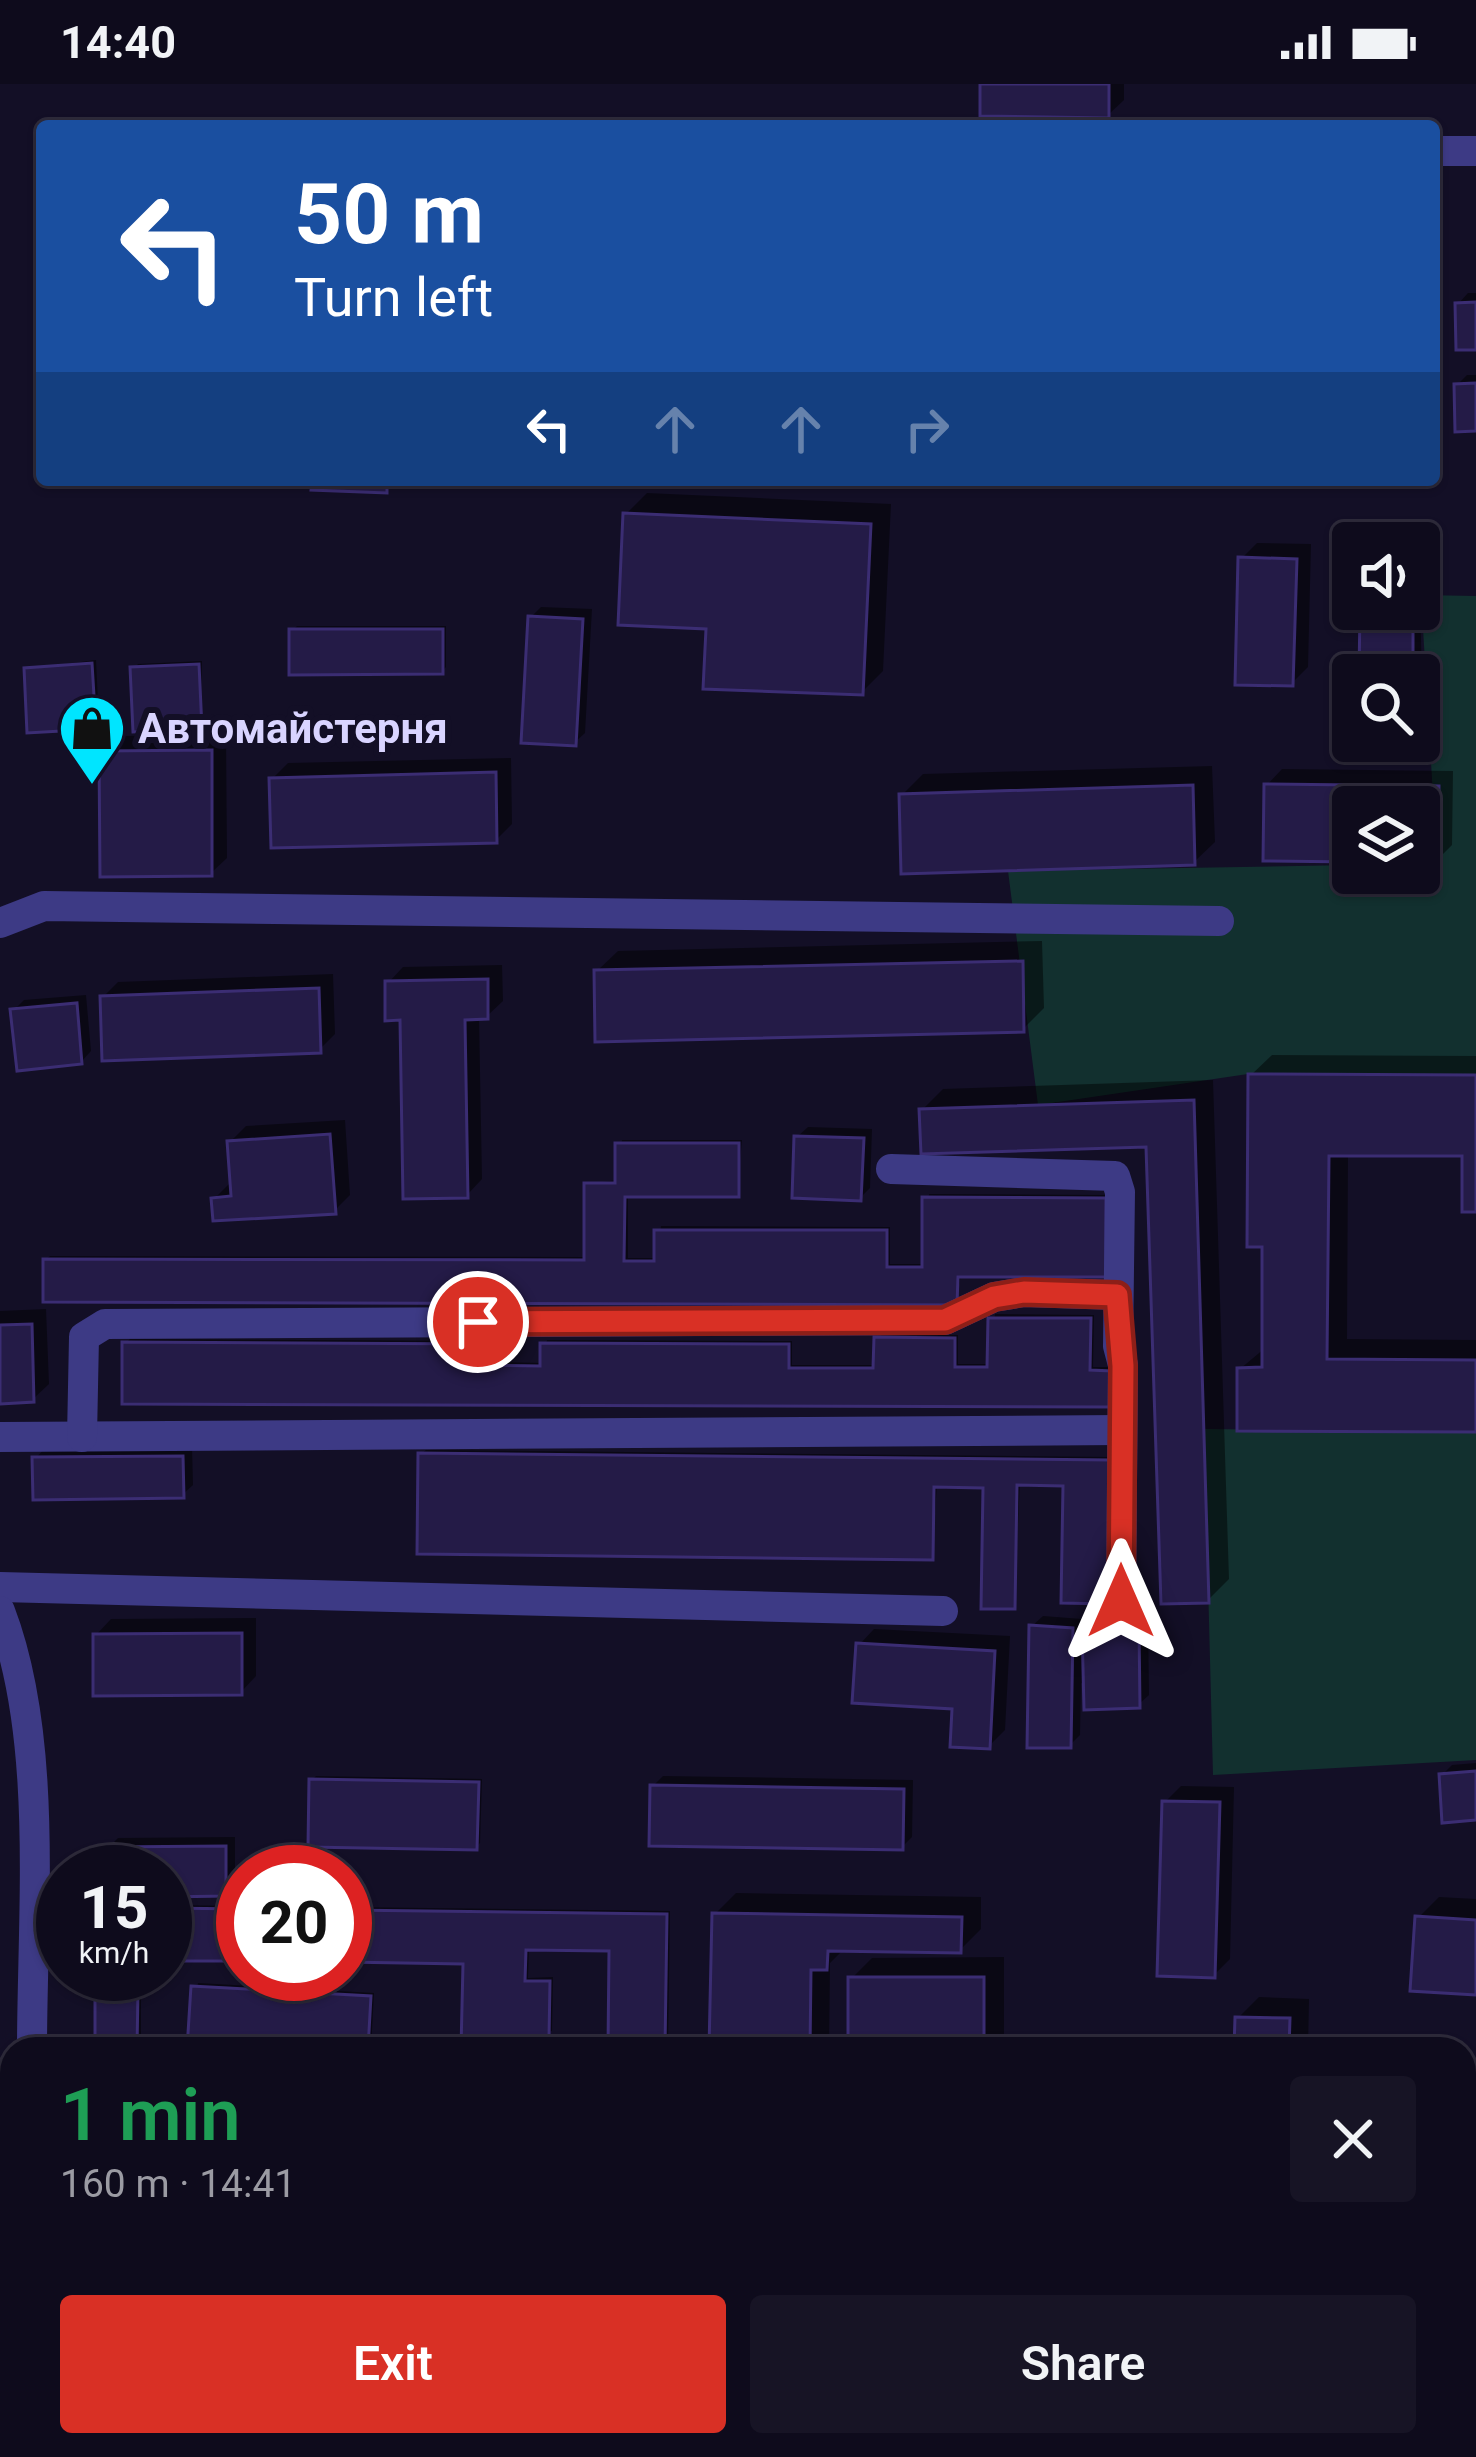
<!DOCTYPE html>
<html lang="en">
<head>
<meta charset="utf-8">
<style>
	:root { --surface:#0e0b1c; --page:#171425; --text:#f1f3f6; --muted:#9b9ba3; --line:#2e2b3b; --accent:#d93025 }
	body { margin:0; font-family:Roboto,sans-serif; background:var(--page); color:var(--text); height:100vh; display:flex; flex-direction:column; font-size:45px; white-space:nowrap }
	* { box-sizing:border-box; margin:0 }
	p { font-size:39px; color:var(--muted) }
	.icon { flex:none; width:66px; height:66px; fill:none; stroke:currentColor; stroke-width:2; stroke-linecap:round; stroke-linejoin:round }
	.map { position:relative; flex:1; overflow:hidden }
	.sheet { position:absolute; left:0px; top:1953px; width:1476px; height:420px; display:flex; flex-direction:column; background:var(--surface); border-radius:36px 36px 0 0; box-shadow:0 3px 9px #0004,0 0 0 3px var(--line) }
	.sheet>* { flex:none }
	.top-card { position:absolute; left:36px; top:36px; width:1404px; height:366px; border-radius:12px; box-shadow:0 3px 9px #0004,0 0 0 3px var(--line); background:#1a4fa0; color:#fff; overflow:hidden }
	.controls { position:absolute; left:1332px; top:438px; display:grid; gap:24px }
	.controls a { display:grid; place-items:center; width:108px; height:108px; border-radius:12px; background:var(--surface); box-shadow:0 3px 9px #0004,0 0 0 3px var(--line); font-size:60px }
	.speed { position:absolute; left:36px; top:1761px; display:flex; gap:24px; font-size:60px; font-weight:700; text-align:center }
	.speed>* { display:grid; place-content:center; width:156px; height:156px; border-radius:50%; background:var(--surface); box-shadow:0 3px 9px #0004,0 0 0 3px var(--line); line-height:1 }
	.speed small { font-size:30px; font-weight:400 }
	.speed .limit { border:18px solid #d22; background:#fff; color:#111 }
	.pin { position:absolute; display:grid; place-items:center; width:102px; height:102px; color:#fff; margin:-51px; border:6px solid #fff; border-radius:50%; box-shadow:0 3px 12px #0007 }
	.me { position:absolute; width:132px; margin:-66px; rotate:0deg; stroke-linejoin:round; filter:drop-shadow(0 0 9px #0008) }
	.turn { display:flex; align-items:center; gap:42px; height:252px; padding:0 60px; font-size:54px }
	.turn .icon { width:156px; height:156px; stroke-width:2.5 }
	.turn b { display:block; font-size:84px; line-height:102px }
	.lanes { display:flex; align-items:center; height:114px; padding:0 60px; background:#0003; justify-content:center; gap:60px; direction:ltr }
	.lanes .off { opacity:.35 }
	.round { display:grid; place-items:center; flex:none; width:126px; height:126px; border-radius:12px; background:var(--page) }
	.overview { display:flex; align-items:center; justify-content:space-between; height:204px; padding:0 60px }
	h1 { font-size:72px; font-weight:600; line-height:90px; color:#1e9e55 }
	.button { display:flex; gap:24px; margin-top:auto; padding:24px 60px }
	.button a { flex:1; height:138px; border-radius:12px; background:var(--accent); color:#fff; font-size:48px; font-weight:600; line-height:138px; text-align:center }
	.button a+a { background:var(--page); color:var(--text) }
	.status { display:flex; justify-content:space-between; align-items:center; height:84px; padding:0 60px; background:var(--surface); direction:ltr }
	.status svg { height:33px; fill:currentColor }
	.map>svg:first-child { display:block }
</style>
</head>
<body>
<div class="status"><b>14:40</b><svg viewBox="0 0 49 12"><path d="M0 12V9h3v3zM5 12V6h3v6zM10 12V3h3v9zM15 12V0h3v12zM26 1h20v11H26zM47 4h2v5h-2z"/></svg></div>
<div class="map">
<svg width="1476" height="2373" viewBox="0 0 1476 2373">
	<rect width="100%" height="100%" fill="#130f26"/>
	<!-- green -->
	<g fill="#12302f">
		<path d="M1421,511l55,1v479l-228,-1 -210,31 -30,-234 345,-6v8h66v-9l18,-1z"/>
		<path d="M1204,1345l272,3v328l-263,15z"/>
	</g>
	<!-- shadow -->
	<g fill="#0007">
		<path d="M983,0h141v16l-16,15z"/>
		<path d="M1468,209h8v54l-18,-43z"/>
		<path d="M1467,291h9v53l-19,-43z"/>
		<path d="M647,409l244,11 -8,167 -21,21 -153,-66 -83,-112z"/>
		<path d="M1257,459l54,1 -3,123 -16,16 -51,-124z"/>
		<path d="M1419,476l3,120 -3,-5h-57l1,-66h56z"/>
		<path d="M541,523l51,2 -7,124 -11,10 -43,-126z"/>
		<path d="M297,542h149v41l-4,4 -150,-40z"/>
		<path d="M96,576l3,62 -4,4 -68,-57z"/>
		<path d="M202,577l-2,65 -66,-57 4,-5z"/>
		<path d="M226,651l1,123 -16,15 -109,-121 16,-16z"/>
		<path d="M511,674l1,66 -16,16 -224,-61 16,-16z"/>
		<path d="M1212,682l3,76 -21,20 -292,-67 21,-21z"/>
		<path d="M1282,685l171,2 -1,74 -15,15h-18v-53h-66v52l-86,-74z"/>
		<path d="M1042,857l2,67 -21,21 -426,-58 21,-20z"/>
		<path d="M502,881l1,36 -16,15 -8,1 3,162 -15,16 -79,-212 15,-16z"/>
		<path d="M333,890l2,60 -16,16 -216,-53 15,-15z"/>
		<path d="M86,911l5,56 -10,11 -67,-52 10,-10z"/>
		<path d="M1272,971l204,1v153l-11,-56h-117l-1,186 129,1v89l-236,-60 25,-21v-104l-14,-169z"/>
		<path d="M1213,996l16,499 -21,21 -59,-457 -227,-33 21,-21z"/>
		<path d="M345,1036l5,75 -16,16 -120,-12 16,-16v-41l16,-16z"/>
		<path d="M808,1043l64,2 -2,59 -10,10 -63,-61z"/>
		<path d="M622,1056h120l-5,54h-109v64h29l4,-32 229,1v37h35l4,-70 180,1v75l-148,4 -5,28 -910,-42 4,-4 537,1v-73l31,-4z"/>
		<path d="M46,1225l3,75 -16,15 -33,2v-90z"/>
		<path d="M995,1230l99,1 -1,52h23l-5,37 -986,-60 5,-5 360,2v21l53,1 4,-23 245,1v24h84l5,-31 77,1v29h32z"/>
		<path d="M192,1363l1,38 -11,10 -147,-36 10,-11z"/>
		<path d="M426,1366l688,7 -48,26 -46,-1 -6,124 -28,-121 -49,-1 -5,73 -511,-103z"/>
		<path d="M1043,1532l39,3v13l14,-14h52l1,77 -11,10 -57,-22 -1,52 -10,10 -38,-119z"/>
		<path d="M256,1534v58l-15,16 -145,-57 15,-16z"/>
		<path d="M874,1545l136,7 -5,94 -16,16 -34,-40 -96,-61z"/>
		<path d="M1476,1679v54l-34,-42 10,-10z"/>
		<path d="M316,1692l166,3 -2,64 -4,4 -164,-67z"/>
		<path d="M663,1692l250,4 -1,57 -10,10 -249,-61z"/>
		<path d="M1181,1702l53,1 -4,172 -16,16 -49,-173z"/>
		<path d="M235,1753v46l-10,10 -60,1v-22h-57v-24l10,-10z"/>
		<path d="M736,1809l245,4v32l-21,21 -115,-2 -15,15 -1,86h-117l3,-135z"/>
		<path d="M1439,1813l37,2v93l-58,-74z"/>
		<path d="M165,1821l78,1v52l-78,-1z"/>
		<path d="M345,1823l325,4 -2,138h-57l2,-101 -84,-1 -1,31 25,-1 -1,54 -24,4v14h-64l2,-88 -121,-2z"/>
		<path d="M1004,1873v92h-153v-70l21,-21z"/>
		<path d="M198,1899l176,10 -3,56h-181z"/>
		<path d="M102,1903h39v62h-43z"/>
		<path d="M1259,1913l50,2 -1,50h-74l4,-31z"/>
		<path d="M1464,1981l12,1v121h-12z"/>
		<path d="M99,2361h148v12h-147z"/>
		<rect x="364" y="2361" width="419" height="12"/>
		<rect x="824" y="2361" width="165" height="12"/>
		<path d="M1076,2361h59l-1,12h-59z"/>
	</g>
	<!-- building -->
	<g fill="#241b47" stroke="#3b2d73" stroke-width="3">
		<path d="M980,0h129v34l-129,-2z"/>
		<path d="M1476,218v48h-20l-1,-47z"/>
		<path d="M1476,299v48l-21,1 -1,-48z"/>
		<path d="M312,396h75v13l-76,-3z"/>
		<path d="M623,429l248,11 -8,171 -160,-6 3,-60 -88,-4z"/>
		<path d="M1238,473l59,2 -4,127 -58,-1z"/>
		<path d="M1360,525h53v66h-54z"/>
		<path d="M528,532l55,3 -7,127 -55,-3z"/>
		<path d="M289,545h154v45l-154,1z"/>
		<path d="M92,579l4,66 -69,4 -3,-65z"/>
		<path d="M199,580l3,65 -69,3 -3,-65z"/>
		<path d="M212,666v126l-112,1 -1,-126z"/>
		<path d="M496,688l1,71 -226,5 -2,-70z"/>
		<path d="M1264,700l175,2 -1,77h-19v-56h-66v55l-90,-1z"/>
		<path d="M1193,701l2,80 -294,9 -2,-80z"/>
		<path d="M1023,877l1,71 -429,10 -1,-72z"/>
		<path d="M488,895v40l-23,1 3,178 -65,1 -3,-179 -15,1v-40z"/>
		<path d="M319,904l2,65 -219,8 -2,-65z"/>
		<path d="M77,919l5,61 -65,7 -7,-62z"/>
		<path d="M1248,990l228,1v137h-14v-56h-133l-2,203 149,1v72l-239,-1v-63l25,-1v-120h-15z"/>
		<path d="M1194,1016l15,503 -48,1 -15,-457 -225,7 -2,-45z"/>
		<path d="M330,1050l6,80 -123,7 -2,-23 20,-2 -4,-55z"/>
		<path d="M794,1052l70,2 -3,63 -69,-3z"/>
		<path d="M615,1059h124v54h-114l-1,64h30v-31h233v37h35v-70l184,1v79h-148l-1,28 -914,-3v-43l541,1v-77h31z"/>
		<path d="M988,1234h103l-1,52 22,1v36l-990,-3v-62l365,2v21l53,1v-23l249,1v24h84l1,-31 81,1v29h32z"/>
		<path d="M32,1240l2,78 -34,2v-79z"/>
		<path d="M418,1369l693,7 -2,144 -48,-1 2,-117 -46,-1 -2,124h-34l2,-121 -49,-1 -1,73 -516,-6z"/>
		<path d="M183,1372l1,42 -151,2 -1,-43z"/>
		<path d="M1029,1541l44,3 -2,120h-44z"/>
		<path d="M1082,1543h57l1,81 -56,2z"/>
		<path d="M242,1549v62l-149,1v-62z"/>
		<path d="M856,1559l139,8 -5,98 -40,-2 2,-38 -100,-6z"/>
		<path d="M1476,1687v49l-34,3 -3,-49z"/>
		<path d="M309,1695l170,3 -2,68 -169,-3z"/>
		<path d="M650,1701l254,4 -1,61 -254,-4z"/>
		<path d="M1162,1717l58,1 -5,176 -58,-2z"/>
		<path d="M226,1762v50l-61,1v-25h-60v-25z"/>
		<path d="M165,1824l78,1v52h-78z"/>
		<path d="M345,1826l322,4 -2,135h-57l1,-98 -83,-1 -1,31h25l-1,57h-24v11h-64l2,-85 -118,-2z"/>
		<path d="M712,1829l250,4 -1,36 -133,-2 -1,19h-16l-1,79h-101z"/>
		<path d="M1415,1832l61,4v75l-66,-4z"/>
		<rect x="848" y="1893" width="136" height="72"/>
		<path d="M191,1902l180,10 -3,53h-181z"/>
		<path d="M95,1906h43l-1,59h-42z"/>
		<path d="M1235,1933l55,1 -1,31h-55z"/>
		<rect x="1464" y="2002" width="12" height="104"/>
		<path d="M96,2361h135l1,12h-135z"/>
		<path d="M361,2361h403l-1,12h-402z"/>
		<path d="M820,2361l150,1v11h-149z"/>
		<path d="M1073,2361h49l-1,12h-49z"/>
	</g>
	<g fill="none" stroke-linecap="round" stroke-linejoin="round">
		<!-- minor -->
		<g stroke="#3d3a85" stroke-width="30">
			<path d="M1434,67h42"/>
			<path d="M0,839l44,-17 1175,15"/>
			<path d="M891,1085l224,7 5,16 -2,154 5,19 -2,236"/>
			<path d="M0,1353l1121,-7"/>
			<path d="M82,1353l2,-100 21,-13 840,-4 49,-23 30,-5 93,3"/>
			<path d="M0,1503l943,24"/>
			<path d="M0,1527c49,128 32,302 32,438"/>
			<path d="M35,2361v12"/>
		</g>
	</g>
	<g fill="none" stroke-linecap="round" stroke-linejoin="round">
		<defs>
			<path id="route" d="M478,1238l467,-2 49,-23 30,-5 93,3 6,71 -2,235"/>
		</defs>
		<!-- route casing -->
		<use href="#route" stroke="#8d1f18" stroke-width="30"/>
		<!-- route -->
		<use href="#route" stroke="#d93025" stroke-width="21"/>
	</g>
	<!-- icons -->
	<defs>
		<symbol id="shop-pin" viewBox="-11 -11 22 30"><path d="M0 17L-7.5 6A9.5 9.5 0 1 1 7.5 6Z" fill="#00e5ff" stroke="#130f26"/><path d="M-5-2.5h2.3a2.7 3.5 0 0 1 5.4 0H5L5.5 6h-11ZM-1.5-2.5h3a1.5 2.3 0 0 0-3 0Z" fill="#111"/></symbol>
	</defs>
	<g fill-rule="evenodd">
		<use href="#shop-pin" x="54" y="606" width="76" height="104"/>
	</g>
	<g text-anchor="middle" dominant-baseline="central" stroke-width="12" stroke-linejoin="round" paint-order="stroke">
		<!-- poi labels -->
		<g font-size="42" font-weight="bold" fill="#d9d4ff" stroke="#130f26" text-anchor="start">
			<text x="138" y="644">Автомайстерня</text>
		</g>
	</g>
</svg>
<div class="controls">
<a><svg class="icon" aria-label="sound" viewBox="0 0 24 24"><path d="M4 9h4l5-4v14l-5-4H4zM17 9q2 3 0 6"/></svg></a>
<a><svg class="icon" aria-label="search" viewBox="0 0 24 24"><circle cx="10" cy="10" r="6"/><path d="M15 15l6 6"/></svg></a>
<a><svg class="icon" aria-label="layers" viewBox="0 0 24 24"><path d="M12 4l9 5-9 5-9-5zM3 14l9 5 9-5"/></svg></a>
</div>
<div class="speed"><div>15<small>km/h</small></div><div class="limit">20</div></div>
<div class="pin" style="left:478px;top:1238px;background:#d93025"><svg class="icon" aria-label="arrive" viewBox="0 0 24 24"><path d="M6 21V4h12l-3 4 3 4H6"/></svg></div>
<svg class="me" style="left:1121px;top:1517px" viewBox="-20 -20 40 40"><path d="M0-17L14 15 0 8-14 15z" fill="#d93025" stroke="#fff" stroke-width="4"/></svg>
<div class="top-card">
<div class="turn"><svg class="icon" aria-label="left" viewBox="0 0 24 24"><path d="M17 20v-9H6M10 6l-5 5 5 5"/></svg><div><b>50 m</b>Turn left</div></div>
<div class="lanes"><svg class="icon" aria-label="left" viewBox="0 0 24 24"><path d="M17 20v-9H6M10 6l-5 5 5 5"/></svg><svg class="icon off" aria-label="ahead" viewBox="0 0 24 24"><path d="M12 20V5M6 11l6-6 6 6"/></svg><svg class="icon off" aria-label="ahead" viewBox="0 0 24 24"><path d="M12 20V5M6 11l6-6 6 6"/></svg><svg class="icon off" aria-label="right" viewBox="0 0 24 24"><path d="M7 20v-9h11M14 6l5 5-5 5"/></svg></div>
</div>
<section class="sheet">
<div class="overview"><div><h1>1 min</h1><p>160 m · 14:41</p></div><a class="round"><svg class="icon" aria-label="close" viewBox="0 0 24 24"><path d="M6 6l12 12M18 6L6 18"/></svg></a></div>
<div class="button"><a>Exit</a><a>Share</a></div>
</section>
</div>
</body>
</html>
